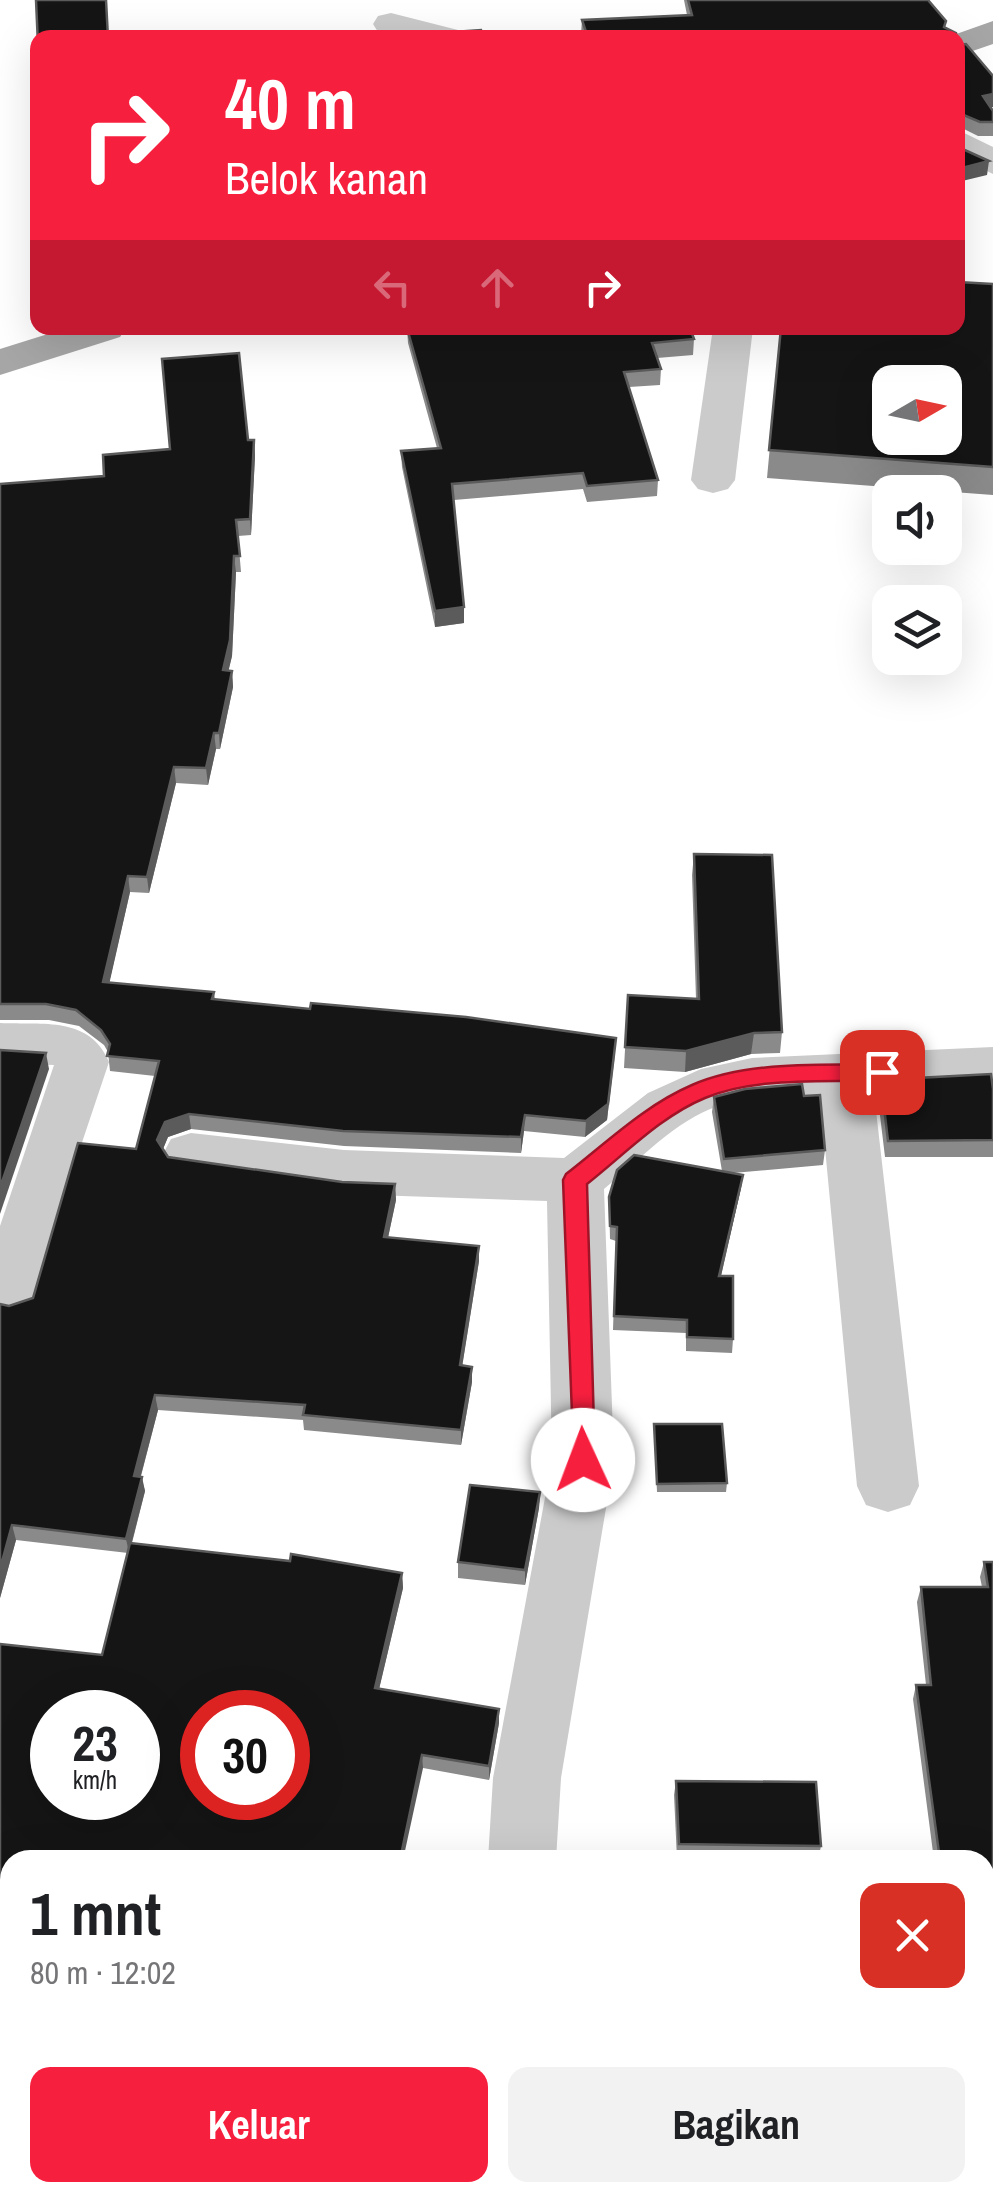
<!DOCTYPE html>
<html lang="id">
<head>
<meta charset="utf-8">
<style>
	:root { --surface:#fff; --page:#f2f2f2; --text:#202124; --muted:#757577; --accent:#f71f3e }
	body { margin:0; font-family:"Archivo Narrow",sans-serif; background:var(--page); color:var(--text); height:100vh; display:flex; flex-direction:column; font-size:38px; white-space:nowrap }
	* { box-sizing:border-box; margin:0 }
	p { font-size:32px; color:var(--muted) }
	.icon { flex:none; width:55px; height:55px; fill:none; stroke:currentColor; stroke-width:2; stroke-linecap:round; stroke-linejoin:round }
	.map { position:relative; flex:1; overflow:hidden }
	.details { position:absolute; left:0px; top:1850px; width:995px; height:352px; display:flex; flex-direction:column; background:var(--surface); border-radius:30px 30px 0 0; box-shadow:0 10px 40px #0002 }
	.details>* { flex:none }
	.banner { position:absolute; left:30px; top:30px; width:935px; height:305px; border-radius:20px; box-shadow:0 10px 40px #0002; background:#f71f3e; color:#fff; overflow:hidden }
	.needle { width:65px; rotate:81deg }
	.fabs { position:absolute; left:872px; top:365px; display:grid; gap:20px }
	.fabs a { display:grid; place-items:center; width:90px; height:90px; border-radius:20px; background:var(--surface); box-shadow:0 10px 40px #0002; font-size:50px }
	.speed { position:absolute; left:30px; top:1690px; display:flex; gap:20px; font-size:50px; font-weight:700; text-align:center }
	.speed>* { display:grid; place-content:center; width:130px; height:130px; border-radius:50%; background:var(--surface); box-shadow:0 10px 40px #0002; line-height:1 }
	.speed small { font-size:25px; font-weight:400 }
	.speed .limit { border:15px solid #d22; background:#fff; color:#111 }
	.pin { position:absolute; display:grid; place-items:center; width:85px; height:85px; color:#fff; margin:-42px; border-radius:20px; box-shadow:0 5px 15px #0006 }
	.me { position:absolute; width:110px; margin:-55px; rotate:358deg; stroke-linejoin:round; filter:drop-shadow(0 0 8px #0008) }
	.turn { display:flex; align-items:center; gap:35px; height:210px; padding:0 30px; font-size:45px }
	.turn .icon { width:130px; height:130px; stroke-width:2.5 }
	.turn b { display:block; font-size:70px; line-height:85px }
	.lanes { display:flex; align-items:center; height:95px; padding:0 30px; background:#0003; justify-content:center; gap:50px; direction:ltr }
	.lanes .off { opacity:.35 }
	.round { display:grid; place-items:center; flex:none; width:105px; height:105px; border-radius:20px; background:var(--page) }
	.overview { display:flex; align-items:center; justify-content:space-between; height:170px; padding:0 30px }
	h1 { font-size:60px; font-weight:700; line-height:75px }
	.cta { display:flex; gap:20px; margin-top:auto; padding:20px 30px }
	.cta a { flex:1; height:115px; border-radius:20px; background:var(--accent); color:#fff; font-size:40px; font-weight:700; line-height:115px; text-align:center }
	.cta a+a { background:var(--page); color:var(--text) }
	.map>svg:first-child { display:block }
</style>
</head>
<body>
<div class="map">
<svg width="993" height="2202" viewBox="0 0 993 2202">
	<rect width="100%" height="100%" fill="#fff"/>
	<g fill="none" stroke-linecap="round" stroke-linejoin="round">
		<!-- minor -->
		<g fill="#cbcbcb" fill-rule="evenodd">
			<path d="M391,13l67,17 4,8h-61l-23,-6 -5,-8 5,-8z"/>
			<path d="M958,130l35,17v27l-35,-17z"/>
			<path d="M713,328h40l-18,152 -7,9 -15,4 -15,-4 -7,-9z"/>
			<path d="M0,1023c43,2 90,-7 109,39l-46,137 -22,96 -8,17 -21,6 -12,-3v-89l54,-161 -54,-2z"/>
			<path d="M993,1047v40l-119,6 45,393 -9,19 -22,7 -22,-7 -9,-19 -37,-391c-34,2 -69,1 -102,11 -42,14 -80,55 -114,83l10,271 -53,318 -5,82h-68l5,-82 59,-318 -5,-259 -203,-7 -153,-19 -20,-6 -8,-15 8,-15 20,-6 153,17 220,8 84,-65 53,-24 51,-11z"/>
		</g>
		<!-- major -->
		<g fill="#a6a6a6" fill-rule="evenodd">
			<path d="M993,21v23l-35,12v-18h-13z"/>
			<path d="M67,328h59l-6,9 -120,38v-26z"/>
		</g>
	</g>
	<!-- wall -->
	<g fill="#8a8a8a">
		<path d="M684,0h244l17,28 12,10h-374l-2,-4 1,-14 105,-5z"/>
		<path d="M958,44l35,32v31h-2l2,4v25h-15l-20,-10z"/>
		<path d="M993,284v211l-226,-17 14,-150z"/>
		<path d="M407,328l287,11 -1,16 -36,3 4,11 -1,16 -31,2 29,93 -1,16 -70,6 -4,-13 -129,11 10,123 -29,4 -33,-160 -1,-16 36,-3 -29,-105z"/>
		<path d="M254,440l1,16 -4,79 -13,1 3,36h-5l-4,84 -4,15h4l1,16 -13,62h-4l-8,36 -32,-2 -27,110 -19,-1 -21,91 105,9 1,7 400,55 -8,66 -22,17 -61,-6 -3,22 -177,-7 -153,-17 -23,8 -5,12 5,8 174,25 53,2 1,16 -8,37 91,9v15l-17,105 10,16 -11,63 -157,-15 -1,-10 -145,-10 -17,66 4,15 -13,52 270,30 1,15 -24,101 120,20v14l-10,57 -66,-12 -413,92v140l-10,-1v-355l102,11 26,-102 -112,-13 -16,58v-294l9,2 24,-8 103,-149 19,-73 -45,-5 -2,-19 -4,-7 -25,-19 -30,-6h-49v-536l104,-8 66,-27z"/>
		<path d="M694,854l88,178 -2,21 -29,1 -66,18 -61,-4 4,-73 68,4 -4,-124z"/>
		<path d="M917,1078l76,11v68h-108l-6,-50 3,-17 33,-2z"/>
		<path d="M804,1096l21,54 -2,15 -90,8 10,2 -2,13 -20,88 12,63 -1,14 -46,-2v-18l-73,-3 3,-89 -6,-2 -1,-42 113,-26 -10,-59 2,-15z"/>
		<path d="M654,1424l73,59 -1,9h-69z"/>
		<path d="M540,1492l-1,16 -14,77 -67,-7v-16z"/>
		<path d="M984,1562h9v390h-8v-92h-51l-21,-161 3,-14h10l-9,-83 4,-15h61l-2,-10z"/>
		<path d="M676,1781l145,65 -3,14 -141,-1 -3,-64z"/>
		<path d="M370,2192h94l529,10h-616l-6,-1z"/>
	</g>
	<!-- shaded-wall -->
	<g fill="#5b5b5b">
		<path d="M993,94v13l-12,3 2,-14z"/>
		<path d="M989,161l-2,14 -29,7v-13z"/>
		<path d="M254,440l1,16 -4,79 -1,-16z"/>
		<path d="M234,556l2,16 -4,84 -7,30 -2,-16z"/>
		<path d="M464,607v16l-29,4v-16z"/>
		<path d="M232,671l1,16 -13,62 -1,-16z"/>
		<path d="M214,733l2,16 -8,36 -2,-17z"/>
		<path d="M174,767l2,16 -27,110 -2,-16z"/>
		<path d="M128,876l2,16 -24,106 -3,-16z"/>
		<path d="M754,1033l-3,21 -66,18 1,-21z"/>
		<path d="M616,1038l-9,82 -22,17 1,-16z"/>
		<path d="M46,1053l3,16 -49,145v-26z"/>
		<path d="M189,1114l2,15 -23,8 -8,19 -3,-16 8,-18z"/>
		<path d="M525,1115l-1,16 -3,22v-16z"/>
		<path d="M743,1175l-2,13 -23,101 1,-13z"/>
		<path d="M395,1184l1,16 -11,52 -1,-15z"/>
		<path d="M479,1246v15l-19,119v-15z"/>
		<path d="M472,1367v15l-11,63v-15z"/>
		<path d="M155,1395l3,15 -21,80 -3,-14z"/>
		<path d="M142,1477l3,14 -16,62 -3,-14z"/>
		<path d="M540,1492l-1,16 -14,77v-15z"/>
		<path d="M12,1525l4,15 -16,58v-29z"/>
		<path d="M402,1573l1,15 -27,114 -1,-14z"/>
		<path d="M499,1709v14l-10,57v-14z"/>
		<path d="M422,1755l1,13 -20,92h-3z"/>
	</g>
	<!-- building -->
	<g fill="#151515" stroke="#5b5b5b" stroke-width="2.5" fill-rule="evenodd">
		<path d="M36,0h70l2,38h-70v7z"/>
		<path d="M688,0h240l18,21 -2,6 12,6 1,5h-369l-6,-18 110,-5z"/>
		<path d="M481,30l3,8h-43l-1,-5z"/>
		<path d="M958,44v1l8,-1 27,32v18l-10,2 10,15v11h-13l-21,-9 -1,5z"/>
		<path d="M958,144v3l31,14 -31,8z"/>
		<path d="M958,282l35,2v183l-224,-17 12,-122h177zM890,382h55v56h-55z"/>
		<path d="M407,328h283l4,11 -42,4 9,26 -37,3 34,108 -71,6 -4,-13 -131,11 12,123 -29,4 -34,-160 40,-3z"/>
		<path d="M239,353l9,87h6l-4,79 -14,1 4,36h-6l-4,84 -7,30 9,1 -13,62h-5l-8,35 -32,-1 -27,110 -19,-1 -25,106 111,10 -2,7 98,10 1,-6 155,14 150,21 -8,66 -22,17 -61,-6 -4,22 -178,-6 -154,-17 -24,8 -8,18 11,17 174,25 53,2 -11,53 95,9 -19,119 12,2 -11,63 -158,-15 2,-10 -150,-10 -21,81 8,1 -16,62 -114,-14 -12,44v-265l9,2 24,-8 45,-155 58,6 23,-88 -52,-5 3,-12 -9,-14 -25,-20 -30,-6h-46v-520l104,-8 -1,-21 67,-6 -8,-90z"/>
		<path d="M694,854l78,1 10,177 -28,1 -68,18 -61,-4 3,-52 71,4z"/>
		<path d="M0,1050l46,3 -46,135z"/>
		<path d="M991,1074l2,15v51l-105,1 -6,-51 36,-2 -1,-10z"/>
		<path d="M802,1084l2,12 16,-1 5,55 -101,9 -10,-62 31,-8z"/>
		<path d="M634,1155l109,20 -24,101h14v63l-46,-2v-17l-73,-4 3,-89 -7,-1 -1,-29 8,-27z"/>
		<path d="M654,1424h68l5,59 -70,1z"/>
		<path d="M470,1485l70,7 -15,78 -67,-8z"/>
		<path d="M130,1543l160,18 1,-7 111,19 -27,115 124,21 -10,57 -67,-11 -22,105h-390v128l-10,-1v-343l102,11zM52,1712h86v86h-86zM202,1712h86v86h-86z"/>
		<path d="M984,1562h9v377h-8v-79h-45l-24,-175h15l-10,-98h67z"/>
		<path d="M676,1781l140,1 5,64 -142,-2z"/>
		<path d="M0,2122l10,1v69h225l-1,8 13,2h-247z"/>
		<path d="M985,2148h2l6,35v19h-556l-51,-10 152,3 1,-3h446z"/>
	</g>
	<!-- route -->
	<path fill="#f71f3e" stroke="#a11428" stroke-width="2.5" d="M882,1064l11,8 -11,8c-56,3 -124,-4 -177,18 -44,18 -81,57 -118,86l8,276 -3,7h-18l-11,-287 3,-6c40,-31 79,-69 126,-89 57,-25 129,-19 190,-21z"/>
</svg>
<div class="fabs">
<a><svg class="needle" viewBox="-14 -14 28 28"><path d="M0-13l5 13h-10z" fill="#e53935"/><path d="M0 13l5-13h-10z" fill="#757577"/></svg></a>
<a><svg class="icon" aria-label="sound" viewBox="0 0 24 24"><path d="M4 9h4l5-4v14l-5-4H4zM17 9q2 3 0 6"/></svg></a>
<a><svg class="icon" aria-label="layers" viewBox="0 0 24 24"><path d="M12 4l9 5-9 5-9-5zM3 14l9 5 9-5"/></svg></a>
</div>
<div class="speed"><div>23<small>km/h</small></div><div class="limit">30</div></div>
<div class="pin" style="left:882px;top:1072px;background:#d93025"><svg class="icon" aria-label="arrive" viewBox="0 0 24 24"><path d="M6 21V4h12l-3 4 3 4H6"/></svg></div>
<svg class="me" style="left:583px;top:1460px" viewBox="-20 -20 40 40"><circle r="19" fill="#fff"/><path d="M0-13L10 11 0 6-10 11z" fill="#f71f3e"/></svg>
<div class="banner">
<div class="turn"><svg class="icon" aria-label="right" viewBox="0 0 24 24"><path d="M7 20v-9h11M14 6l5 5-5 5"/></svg><div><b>40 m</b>Belok kanan</div></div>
<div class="lanes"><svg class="icon off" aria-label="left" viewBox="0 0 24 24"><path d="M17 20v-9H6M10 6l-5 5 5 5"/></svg><svg class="icon off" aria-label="ahead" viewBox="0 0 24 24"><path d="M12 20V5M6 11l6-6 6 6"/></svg><svg class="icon" aria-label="right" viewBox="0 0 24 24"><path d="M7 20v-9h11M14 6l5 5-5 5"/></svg></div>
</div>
<section class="details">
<div class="overview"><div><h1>1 mnt</h1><p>80 m · 12:02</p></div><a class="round" style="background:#d93025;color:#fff"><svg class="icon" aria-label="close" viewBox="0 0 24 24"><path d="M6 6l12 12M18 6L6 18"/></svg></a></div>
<div class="cta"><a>Keluar</a><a>Bagikan</a></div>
</section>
</div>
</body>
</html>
